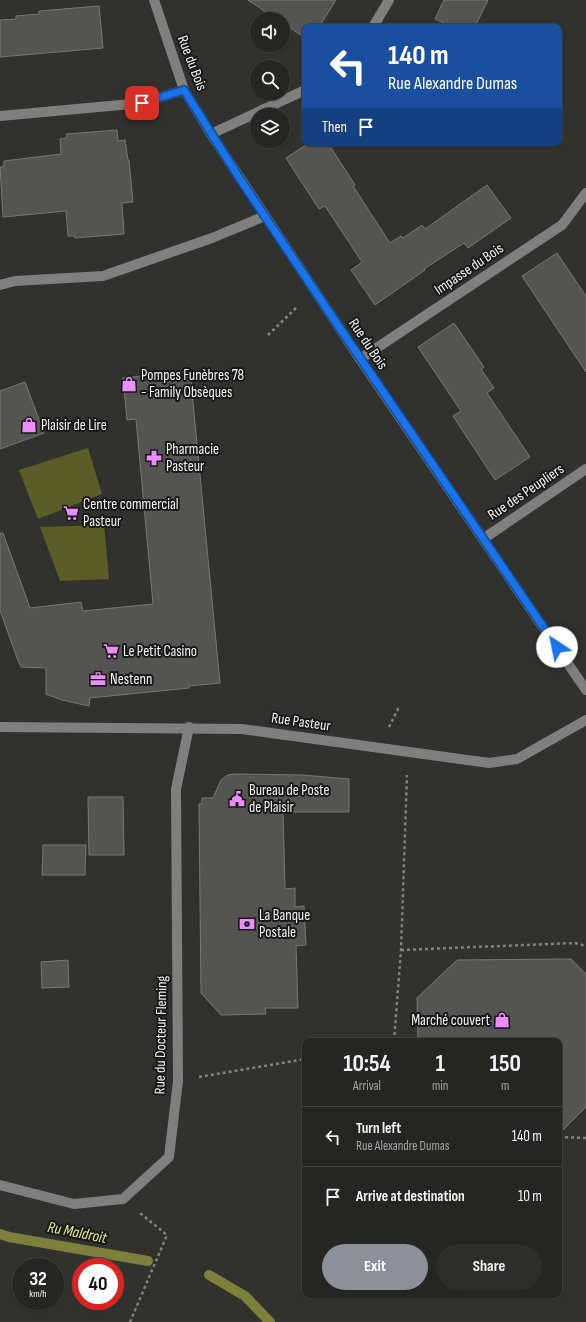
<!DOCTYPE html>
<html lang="en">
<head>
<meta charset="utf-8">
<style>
	:root { --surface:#252622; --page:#2d2e2a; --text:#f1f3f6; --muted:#a3a5a5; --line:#424340; --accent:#8c9099 }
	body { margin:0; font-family:"Sofia Sans Condensed",sans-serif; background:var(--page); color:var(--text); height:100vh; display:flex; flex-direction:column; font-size:15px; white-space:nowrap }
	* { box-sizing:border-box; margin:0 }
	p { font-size:13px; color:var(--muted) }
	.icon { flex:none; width:22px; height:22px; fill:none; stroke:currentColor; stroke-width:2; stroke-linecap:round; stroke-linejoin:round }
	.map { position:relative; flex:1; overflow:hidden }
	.sheet { position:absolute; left:302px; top:1038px; width:260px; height:260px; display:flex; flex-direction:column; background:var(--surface); border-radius:8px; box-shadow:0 1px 3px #0004,0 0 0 1px var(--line) }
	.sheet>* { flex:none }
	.hud { position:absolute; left:302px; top:24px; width:260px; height:122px; border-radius:8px; box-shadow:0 1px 3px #0004,0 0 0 1px var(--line); background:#1a4fa0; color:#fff; overflow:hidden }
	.controls { position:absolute; left:250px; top:12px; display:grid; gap:8px }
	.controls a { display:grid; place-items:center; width:40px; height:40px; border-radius:50%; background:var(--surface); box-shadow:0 1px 3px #0004,0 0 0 1px var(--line); font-size:20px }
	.speed { position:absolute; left:12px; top:1258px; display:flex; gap:8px; font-size:20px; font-weight:700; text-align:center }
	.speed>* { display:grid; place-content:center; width:52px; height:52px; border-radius:50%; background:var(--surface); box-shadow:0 1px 3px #0004,0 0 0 1px var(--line); line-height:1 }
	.speed small { font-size:10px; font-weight:400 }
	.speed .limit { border:6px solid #d22; background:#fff; color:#111 }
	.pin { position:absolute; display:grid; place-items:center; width:34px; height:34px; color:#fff; margin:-17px; border-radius:8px; box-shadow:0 2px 6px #0006 }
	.me { position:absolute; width:44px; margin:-22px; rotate:326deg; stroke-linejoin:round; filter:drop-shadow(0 0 3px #0008) }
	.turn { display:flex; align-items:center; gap:14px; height:84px; padding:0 20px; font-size:18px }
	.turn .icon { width:52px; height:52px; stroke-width:2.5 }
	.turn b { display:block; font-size:28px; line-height:34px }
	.then { display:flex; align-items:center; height:38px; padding:0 20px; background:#0003; gap:8px; font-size:15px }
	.eta { display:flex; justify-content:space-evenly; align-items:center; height:68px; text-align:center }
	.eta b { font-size:24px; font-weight:700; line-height:28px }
	.cta { display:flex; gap:8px; margin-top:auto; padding:8px 20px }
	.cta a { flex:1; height:46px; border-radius:24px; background:var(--accent); color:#fff; font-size:16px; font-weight:700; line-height:46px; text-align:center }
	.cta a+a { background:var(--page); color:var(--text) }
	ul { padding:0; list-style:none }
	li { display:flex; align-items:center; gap:12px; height:60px; padding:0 20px; border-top:1px solid var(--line) }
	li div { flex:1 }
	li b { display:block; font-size:15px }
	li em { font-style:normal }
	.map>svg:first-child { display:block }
</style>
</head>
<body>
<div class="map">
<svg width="586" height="1322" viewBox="0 0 586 1322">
	<rect width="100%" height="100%" fill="#31322e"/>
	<!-- green -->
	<g fill="#5b5d27">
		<path d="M88,448l14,46 -64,25 -19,-49z"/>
		<path d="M104,525l5,54 -49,2 -20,-54z"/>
	</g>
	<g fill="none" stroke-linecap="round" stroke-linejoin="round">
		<!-- stream -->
		<g stroke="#7c803b" stroke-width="10">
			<path d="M0,1234l9,3 139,24"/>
			<path d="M209,1275l36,21 25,26"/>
		</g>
	</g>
	<!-- building -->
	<g fill="#545451" stroke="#777874">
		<path d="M248,0h88l-17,27h-14v11l-22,-15v-4h-7z"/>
		<path d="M444,0h44l-13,27h-23l-17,-8z"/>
		<path d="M99,6l4,42 -103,9v-37l16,-1v-3l23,-2v-3z"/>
		<path d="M117,130l1,11 7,-1 3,20h1l4,42 -11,1 2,31 -49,4v-2h-7l-2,-25 -63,6 -3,-50h4v-6l57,-7 -1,-15 7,-1 -1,-4z"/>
		<path d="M309,143h19l27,42 -2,1 37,57 11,-7 2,2 19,-13 3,4 62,-44 24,33 -43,30 -4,-5 -40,26 1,1 -50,35 -24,-35 11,-8 -37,-56 -6,3 -33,-51z"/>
		<path d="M557,253l29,43v76l-64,-96z"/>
		<path d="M454,323l30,44 -3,2 13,19 -7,5 43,64 -35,23 -42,-64 8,-5 -43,-64z"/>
		<path d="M190,371l30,312 -31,3v2l-99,10 -1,8 -27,-6 -16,-6v-26l-25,-1 -4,-9 -17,-48v-77h3l27,75 51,-6 2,9 70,-7 -17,-185 -9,1 -4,-42z"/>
		<path d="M25,382l19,51 -44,16v-58z"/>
		<path d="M235,774l68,1 46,4v33h-66l2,77 10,-1v19l9,-1 2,39 -10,1 2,62h-33l1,6 -45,1 -20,-22 -2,-189h3v-6h11l8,-18 7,-5z"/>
		<path d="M88,797h35l1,58h-35z"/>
		<path d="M43,845h43l-1,30h-43z"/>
		<path d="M571,959l15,15v133l-27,27v-93h-141l-1,-43 40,-38z"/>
		<path d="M68,960l1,27 -27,1 -1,-26z"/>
	</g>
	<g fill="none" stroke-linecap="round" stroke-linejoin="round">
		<!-- path -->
		<g stroke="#82837f" stroke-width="2.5" stroke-dasharray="3 3" stroke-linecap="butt">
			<path d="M268,335l30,-29"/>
			<path d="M389,727l10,-20"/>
			<path d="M401,950l174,-7 11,3"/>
			<path d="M394,1041l7,-91 6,-175"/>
			<path d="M199,1077l106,-18"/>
			<path d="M559,1137l27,1"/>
			<path d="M130,1322l37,-87 -27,-22"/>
		</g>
		<!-- minor -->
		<g stroke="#7f7f7d" stroke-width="10">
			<path d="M154,0l30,90 27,44 149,225 226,331"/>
			<path d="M373,27l16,-27"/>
			<path d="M0,116l142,-13 42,-13"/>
			<path d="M211,134l94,-44"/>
			<path d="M0,285l15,-4 88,-5 109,-38 53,-22"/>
			<path d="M360,359l202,-134 24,-32"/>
			<path d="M483,539l103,-70"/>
			<path d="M0,727l242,2 247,34 28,-4 69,-39"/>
			<path d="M0,1185l74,19 49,-5 46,-42 9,-76 -2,-292 13,-62"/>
		</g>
	</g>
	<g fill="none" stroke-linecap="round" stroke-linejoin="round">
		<defs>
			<path id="route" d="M142,103l42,-13 56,89 97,145 220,323"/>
		</defs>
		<!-- route casing -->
		<use href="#route" stroke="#114b97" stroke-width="10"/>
		<!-- route -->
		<use href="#route" stroke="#1a73e8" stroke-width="7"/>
	</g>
	<!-- icons -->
	<defs>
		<symbol id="shop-bare" viewBox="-9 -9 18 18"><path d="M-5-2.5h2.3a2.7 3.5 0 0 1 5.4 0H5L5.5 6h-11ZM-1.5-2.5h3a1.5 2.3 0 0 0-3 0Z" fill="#eb8dfb" stroke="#191918" stroke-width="2.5" paint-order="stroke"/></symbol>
		<symbol id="pharmacy-bare" viewBox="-9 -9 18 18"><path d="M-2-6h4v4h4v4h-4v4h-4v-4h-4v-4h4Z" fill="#eb8dfb" stroke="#191918" stroke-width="2.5" paint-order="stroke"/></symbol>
		<symbol id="supermarket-bare" viewBox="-9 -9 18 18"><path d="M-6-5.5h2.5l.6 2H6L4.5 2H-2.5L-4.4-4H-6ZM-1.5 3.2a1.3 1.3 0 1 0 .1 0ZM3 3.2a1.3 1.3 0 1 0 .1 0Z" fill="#eb8dfb" stroke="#191918" stroke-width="2.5" paint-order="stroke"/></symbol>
		<symbol id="office-bare" viewBox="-9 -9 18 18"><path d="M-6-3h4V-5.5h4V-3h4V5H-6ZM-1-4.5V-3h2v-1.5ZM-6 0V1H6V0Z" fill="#eb8dfb" stroke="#191918" stroke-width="2.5" paint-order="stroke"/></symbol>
		<symbol id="civic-bare" viewBox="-9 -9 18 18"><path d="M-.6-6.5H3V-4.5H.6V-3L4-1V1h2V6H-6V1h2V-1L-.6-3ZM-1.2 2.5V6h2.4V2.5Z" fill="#eb8dfb" stroke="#191918" stroke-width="2.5" paint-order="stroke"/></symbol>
		<symbol id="bank-bare" viewBox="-9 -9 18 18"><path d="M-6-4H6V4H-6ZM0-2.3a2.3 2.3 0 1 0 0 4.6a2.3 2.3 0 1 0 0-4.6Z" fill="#eb8dfb" stroke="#191918" stroke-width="2.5" paint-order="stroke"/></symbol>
	</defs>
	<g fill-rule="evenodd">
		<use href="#shop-bare" x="118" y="373" width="22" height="22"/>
		<use href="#shop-bare" x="18" y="414" width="22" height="22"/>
		<use href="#pharmacy-bare" x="143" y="447" width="22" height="22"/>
		<use href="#supermarket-bare" x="60" y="502" width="22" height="22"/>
		<use href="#supermarket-bare" x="100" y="640" width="22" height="22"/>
		<use href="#office-bare" x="87" y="668" width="22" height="22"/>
		<use href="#civic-bare" x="226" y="788" width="22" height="22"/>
		<use href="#bank-bare" x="236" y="913" width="22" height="22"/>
		<use href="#shop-bare" x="491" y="1009" width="22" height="22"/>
	</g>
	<g text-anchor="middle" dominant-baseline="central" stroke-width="4" stroke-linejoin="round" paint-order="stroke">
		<!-- street labels -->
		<g font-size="15" fill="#f2f2f0" stroke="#191918">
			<text transform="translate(192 63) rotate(69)">Rue du Bois</text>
			<text transform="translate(469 269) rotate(-34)">Impasse du Bois</text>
			<text transform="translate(368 344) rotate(56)">Rue du Bois</text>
			<text transform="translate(526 492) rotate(-34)">Rue des Peupliers</text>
			<text transform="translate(301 722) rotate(8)">Rue Pasteur</text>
			<text transform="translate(161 1035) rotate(-89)">Rue du Docteur Fleming</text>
		</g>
		<!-- poi labels -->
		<g font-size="15" fill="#f2f2f0" stroke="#191918" text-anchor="start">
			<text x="141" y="375">Pompes Funèbres 78<tspan x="141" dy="17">- Family Obsèques</tspan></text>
			<text x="41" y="425">Plaisir de Lire</text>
			<text x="166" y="449">Pharmacie<tspan x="166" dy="17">Pasteur</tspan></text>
			<text x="83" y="504">Centre commercial<tspan x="83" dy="17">Pasteur</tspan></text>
			<text x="123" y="651">Le Petit Casino</text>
			<text x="110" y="679">Nestenn</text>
			<text x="249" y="790">Bureau de Poste<tspan x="249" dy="17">de Plaisir</tspan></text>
			<text x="259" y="915">La Banque<tspan x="259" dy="17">Postale</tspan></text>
			<text x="490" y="1020" text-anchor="end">Marché couvert</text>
		</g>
		<!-- water labels -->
		<g font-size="16" font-style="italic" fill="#e3e987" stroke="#191918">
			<text transform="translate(77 1233) rotate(11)">Ru Maldroit</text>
		</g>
	</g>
</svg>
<div class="controls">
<a><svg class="icon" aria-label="sound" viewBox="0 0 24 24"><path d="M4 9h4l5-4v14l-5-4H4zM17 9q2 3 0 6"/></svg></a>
<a><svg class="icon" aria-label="search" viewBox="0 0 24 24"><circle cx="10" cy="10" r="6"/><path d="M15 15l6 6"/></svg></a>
<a><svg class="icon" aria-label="layers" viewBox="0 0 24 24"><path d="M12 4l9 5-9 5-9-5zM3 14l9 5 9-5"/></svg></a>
</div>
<div class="speed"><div>32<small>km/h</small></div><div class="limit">40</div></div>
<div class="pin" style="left:142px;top:103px;background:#d93025"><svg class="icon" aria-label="arrive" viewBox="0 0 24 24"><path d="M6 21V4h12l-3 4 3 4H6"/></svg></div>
<svg class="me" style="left:557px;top:647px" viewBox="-20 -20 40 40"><circle r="19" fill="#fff"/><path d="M0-13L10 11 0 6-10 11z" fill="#1a73e8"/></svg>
<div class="hud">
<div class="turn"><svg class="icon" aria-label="left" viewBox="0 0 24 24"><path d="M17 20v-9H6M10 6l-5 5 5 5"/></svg><div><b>140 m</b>Rue Alexandre Dumas</div></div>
<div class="then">Then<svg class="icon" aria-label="arrive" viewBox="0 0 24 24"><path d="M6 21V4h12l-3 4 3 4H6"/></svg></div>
</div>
<section class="sheet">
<div class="eta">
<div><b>10:54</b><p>Arrival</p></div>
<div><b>1</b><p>min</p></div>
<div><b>150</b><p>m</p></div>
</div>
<ul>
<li><svg class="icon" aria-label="left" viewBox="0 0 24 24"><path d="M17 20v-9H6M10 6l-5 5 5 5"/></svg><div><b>Turn left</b><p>Rue Alexandre Dumas</p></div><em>140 m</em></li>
<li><svg class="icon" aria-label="arrive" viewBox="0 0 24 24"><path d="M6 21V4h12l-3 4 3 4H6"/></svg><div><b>Arrive at destination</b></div><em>10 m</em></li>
</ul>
<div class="cta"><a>Exit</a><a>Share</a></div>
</section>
</div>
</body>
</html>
